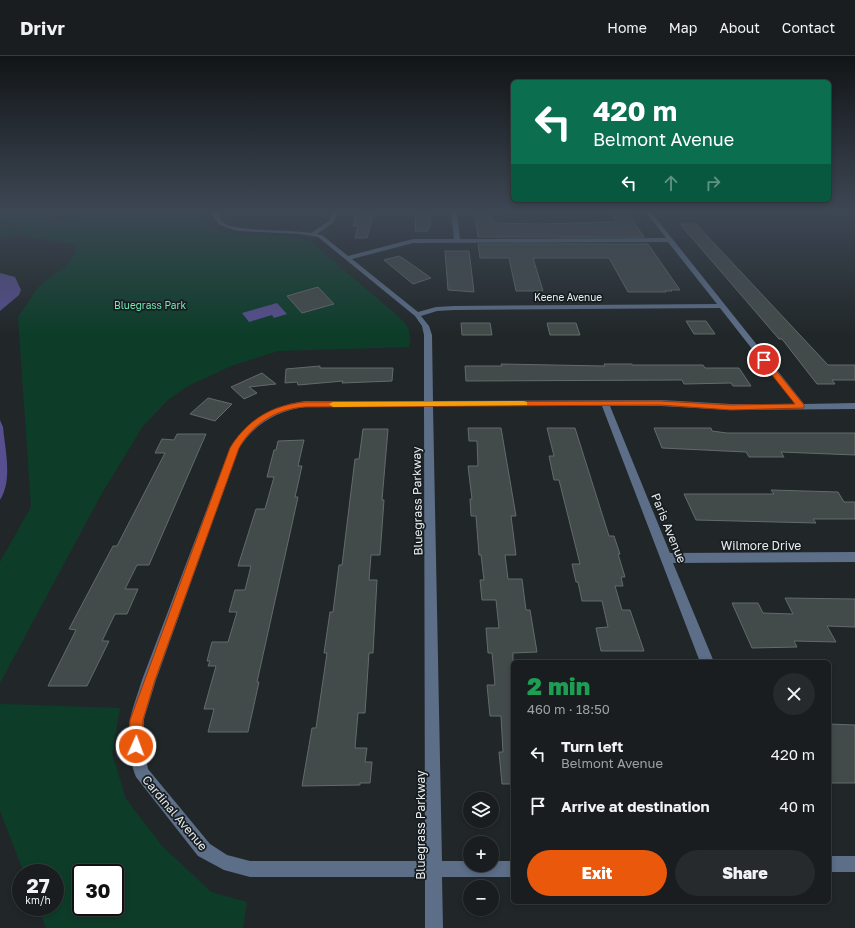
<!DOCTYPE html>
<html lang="en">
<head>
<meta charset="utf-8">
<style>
	:root { --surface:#191d1f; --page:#262a2c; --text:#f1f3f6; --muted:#9fa2a4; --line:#373b3d; --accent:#ea580c }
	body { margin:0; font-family:"Golos Text",sans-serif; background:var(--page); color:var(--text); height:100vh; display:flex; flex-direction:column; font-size:15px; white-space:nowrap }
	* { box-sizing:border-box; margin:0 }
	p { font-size:13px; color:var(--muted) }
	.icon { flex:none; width:22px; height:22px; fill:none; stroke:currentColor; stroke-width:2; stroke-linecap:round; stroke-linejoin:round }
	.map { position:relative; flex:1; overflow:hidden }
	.panel { position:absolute; left:511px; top:604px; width:320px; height:244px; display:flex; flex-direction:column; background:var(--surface); border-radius:6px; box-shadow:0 2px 6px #0003,0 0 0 1px var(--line) }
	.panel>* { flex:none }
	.hud { position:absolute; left:511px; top:24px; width:320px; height:122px; border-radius:6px; box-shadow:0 2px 6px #0003,0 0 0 1px var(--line); background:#0b6e4f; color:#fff; overflow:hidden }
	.fabs { position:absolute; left:463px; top:736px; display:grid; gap:8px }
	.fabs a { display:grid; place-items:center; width:36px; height:36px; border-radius:50%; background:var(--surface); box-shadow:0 2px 6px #0003,0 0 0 1px var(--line); font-size:20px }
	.speed { position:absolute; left:12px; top:808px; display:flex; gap:8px; font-size:20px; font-weight:700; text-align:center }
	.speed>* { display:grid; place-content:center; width:52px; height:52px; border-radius:50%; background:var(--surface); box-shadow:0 2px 6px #0003,0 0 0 1px var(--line); line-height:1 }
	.speed small { font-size:10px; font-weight:400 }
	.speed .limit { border:2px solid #111; border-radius:6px; background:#fff; color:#111 }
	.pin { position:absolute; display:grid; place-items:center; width:34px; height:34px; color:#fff; margin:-17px; border:2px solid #fff; border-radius:50%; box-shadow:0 1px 4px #0007 }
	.me { position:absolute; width:44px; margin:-22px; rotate:2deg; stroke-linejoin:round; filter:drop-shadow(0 0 3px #0008) }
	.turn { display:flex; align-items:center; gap:14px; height:84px; padding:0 16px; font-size:18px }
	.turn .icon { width:52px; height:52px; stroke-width:2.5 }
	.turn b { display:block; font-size:28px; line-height:34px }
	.lanes { display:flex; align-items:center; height:38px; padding:0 16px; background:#0003; justify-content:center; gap:20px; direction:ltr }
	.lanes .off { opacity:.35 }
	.round { display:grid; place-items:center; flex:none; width:42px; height:42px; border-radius:21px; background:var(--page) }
	.summary { display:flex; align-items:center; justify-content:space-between; height:68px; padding:0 16px }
	h1 { font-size:24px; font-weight:800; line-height:30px; color:#1e9e55 }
	.button { display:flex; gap:8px; margin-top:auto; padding:8px 16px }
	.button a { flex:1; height:46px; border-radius:24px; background:var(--accent); color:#fff; font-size:16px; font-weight:800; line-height:46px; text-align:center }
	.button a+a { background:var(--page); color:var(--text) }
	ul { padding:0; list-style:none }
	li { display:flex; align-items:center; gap:12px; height:52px; padding:0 16px }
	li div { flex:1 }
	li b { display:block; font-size:15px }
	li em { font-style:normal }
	header { display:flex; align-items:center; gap:24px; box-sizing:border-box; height:56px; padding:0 20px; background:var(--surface); border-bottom:1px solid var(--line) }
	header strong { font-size:19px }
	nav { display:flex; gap:22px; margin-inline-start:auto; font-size:14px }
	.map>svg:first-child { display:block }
</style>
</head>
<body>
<header>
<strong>Drivr</strong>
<nav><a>Home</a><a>Map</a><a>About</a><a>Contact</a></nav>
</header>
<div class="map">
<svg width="855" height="872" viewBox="0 0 855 872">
	<rect width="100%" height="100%" fill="#212729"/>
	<!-- green -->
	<g fill="#0d3d29" fill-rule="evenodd">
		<path d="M0,156h48l3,11 46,-11 29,3 77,-1 4,10 9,6 22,5 52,1 20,5 88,75c12,12 13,14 11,31l-131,4 -47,15 -43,20 -19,13 -26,27 -41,67 -102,190v-121l31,-55 -13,-190 21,-31 27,-20 10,-13 -1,-9 -47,-7 -28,-17z"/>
		<path d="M0,167l9,7 12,5 -21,2z"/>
		<path d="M0,648l120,4 -8,46 14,45 36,47 49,46 36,10 -4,26h-197l-8,-21h17v-34h-31l-24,-62zM81,817h34v34h-34z"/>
	</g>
	<!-- water -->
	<g fill="#574f8f">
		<path d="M0,217l15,4 6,13 -2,5 -19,16z"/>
		<path d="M277,247l10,11 -13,4 -2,-3 -23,7 -7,-9z"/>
		<path d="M0,364l3,7c2,23 10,53 -3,73z"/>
	</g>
	<!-- building -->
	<g fill="#434b4a" stroke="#636b6a">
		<path d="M357,156h17l-7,26h-12l3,-12h-5z"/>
		<path d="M416,156h13l2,2 -1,13h-2v4h-13z"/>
		<path d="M475,156h16l3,11 46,1 77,-2 -6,-10h16l17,25h-166z"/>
		<path d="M680,168h16l132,141h27v15h-23l3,4h-18l-35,-45h-3z"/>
		<path d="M478,188h170l32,46h-9l1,1h-7l1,1h-38l-19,-34h-76l10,33h-27l-7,-33h-29z"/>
		<path d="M445,195h24l5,41 -26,-2z"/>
		<path d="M399,200l5,3 27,19 -18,6 -29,-24z"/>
		<path d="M318,231l16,17 -32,9 -15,-17z"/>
		<path d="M686,265h20l9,13h-21z"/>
		<path d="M461,267h29l2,12h-30z"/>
		<path d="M547,267h29l4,12h-30z"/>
		<path d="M501,308l104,2 -1,-2h28v1h71l2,3h34l12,18h-18l-2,-3 -47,1 -2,-4 -216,1 -1,-15h37z"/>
		<path d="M320,310v2h73l-1,13 -50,2 1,-2 -45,4 -1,-3 -12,1 1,-14z"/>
		<path d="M262,317l14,11 -27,3 8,6 -13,6 -13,-12z"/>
		<path d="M208,342l24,6 -17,17 -25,-7z"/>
		<path d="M468,372h33l15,88h-5l5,39h-11l3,24h14l4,31h4l7,42 -24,1v131h-11l-3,-32h4l-2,-36h-11l-3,-31h8l-3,-32h-4l-2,-25h13l-3,-28h-14l-2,-20h4l-3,-25h-2l-3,-39h-5l-1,-17h2l-4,-33h10l-1,-25h-8z"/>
		<path d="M547,372h28l34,108h5l6,18h-2l7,23h-4l2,9h-8l7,24h8l14,41h-43l-5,-23 12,-1 -6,-26h-20l-4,-19h-2l-4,-18h8l-21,-84h-5l-5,-24h5z"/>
		<path d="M654,372h57l1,3 15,2h128v22l-74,-3 3,5h-35l-3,-5 -84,-4z"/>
		<path d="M363,373h25l-6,71h2l-4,55h-9l-2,25h8l-4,73h-4l-4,60h-7l-3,35h12l-2,14h7l-2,21h-10v2l-58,1 10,-58h4l11,-75h-3l6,-41h3l6,-47h3l13,-106h4z"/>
		<path d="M177,378h29l-57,131h-12l-12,24h13l-11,25h-12l-13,27h7l-22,45h-39l28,-56 -7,-1 44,-83h4l48,-93h-10l7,-14 12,1z"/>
		<path d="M304,384l-6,26h4l-7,31h3l-41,185h2l-11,50h-40l6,-23h-10l12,-43h-8l2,-5h-3l5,-19h16l9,-30h-8l6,-22h10l6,-24h-13l18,-57h9l9,-32h-7l7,-27h2l2,-9z"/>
		<path d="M771,434l67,2 6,10h11v17h-42l3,4 -120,-3 -12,-26h90z"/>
		<path d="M785,542l70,1v28l-28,-1 9,16 -42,-1 3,6 -45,1 -20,-45h26l5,10 30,1z"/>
		<path d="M829,668l26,1v58h-26z"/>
	</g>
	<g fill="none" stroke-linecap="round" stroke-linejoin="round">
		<!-- minor -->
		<g fill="#5c6e88" fill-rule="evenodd">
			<path d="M213,156h6c0,4 1,8 5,11 14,9 67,6 87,10l18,-12 4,-9h5l-5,11 -16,11 5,1 26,21 65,-17h41l-3,-27h6l3,27 206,-1 -20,-26h5l153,192 51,-1v6l-124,1 -70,-4h-51l60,147 185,-1v10l-182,1 41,99h-14l-98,-256h-169l9,455h28v4h22v-4h21v16h-71l1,51h-18v-51h-175l-26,-7 -26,-14 -62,-79c-7,-17 -9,-40 -6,-58 3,-13 8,-26 12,-39l88,-232c18,-29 42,-42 75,-47h119v-66l-2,-9 -7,-10 -97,-79 -18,-3 -63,-3 -17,-6 -6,-7zM668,186l49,62 -263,2 -18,1 -18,5 -66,-53 61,-16zM720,252l75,96h-64l-70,-4 -228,1 -1,-66 -3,-9 -8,-10 16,-5 17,-1zM424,350l1,455h-175l-23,-6 -17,-11 -62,-75 -5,-23 1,-27 12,-39 83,-232c16,-24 37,-37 66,-41z"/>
			<rect x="829" y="800" width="26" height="16"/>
		</g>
	</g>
	<!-- sky -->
	<linearGradient id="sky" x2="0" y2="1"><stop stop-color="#121517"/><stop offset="0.56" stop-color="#3d4754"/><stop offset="1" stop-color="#3d4754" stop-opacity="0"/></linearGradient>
	<rect width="855" height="278" fill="url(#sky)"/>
	<!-- route -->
	<path fill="#ea580c" stroke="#983908" d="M761,302h5l38,47v3l-73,2 -71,-5 -355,2c-28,2 -52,16 -66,41l-84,232 -12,40 -1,26 -2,5 -4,2 -5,-2 -2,-5 1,-26 100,-272c17,-28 42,-43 75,-46l355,-1 71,4 64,-1 -34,-43z"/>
	<!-- slow -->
	<path fill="#f59e0b" d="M524,345l3,1v3l-194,2 -4,-3 4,-2z"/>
	<g text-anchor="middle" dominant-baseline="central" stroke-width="3.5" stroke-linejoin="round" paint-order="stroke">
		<!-- far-street labels -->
		<g font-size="10" fill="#e9edef" stroke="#171d20">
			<text x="568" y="241">Keene Avenue</text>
		</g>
		<!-- far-park labels -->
		<g font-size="10" fill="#73e8b2" stroke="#171d20">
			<text x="150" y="249">Bluegrass Park</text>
		</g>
		<!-- street labels -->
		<g font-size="12" fill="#e9edef" stroke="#171d20">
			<text transform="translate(417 445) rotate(-91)">Bluegrass Parkway</text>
			<text transform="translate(669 472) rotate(68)">Paris Avenue</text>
			<text x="761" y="489">Wilmore Drive</text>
			<text transform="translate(175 757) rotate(50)">Cardinal Avenue</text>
			<text transform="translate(420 769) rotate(-90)">Bluegrass Parkway</text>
		</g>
	</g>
</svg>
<div class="fabs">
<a><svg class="icon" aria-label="layers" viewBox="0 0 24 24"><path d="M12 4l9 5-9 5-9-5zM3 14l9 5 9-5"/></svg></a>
<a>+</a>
<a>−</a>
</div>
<div class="speed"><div>27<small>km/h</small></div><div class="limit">30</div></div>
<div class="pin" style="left:764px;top:304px;background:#d93025"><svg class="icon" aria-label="arrive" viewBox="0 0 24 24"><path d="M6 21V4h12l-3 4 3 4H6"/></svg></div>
<svg class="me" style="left:136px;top:690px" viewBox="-20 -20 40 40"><circle r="17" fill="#ea580c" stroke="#fff" stroke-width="3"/><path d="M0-11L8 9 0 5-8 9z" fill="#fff"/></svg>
<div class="hud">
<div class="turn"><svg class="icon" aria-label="left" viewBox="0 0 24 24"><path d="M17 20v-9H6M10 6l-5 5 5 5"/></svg><div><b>420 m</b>Belmont Avenue</div></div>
<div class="lanes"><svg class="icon" aria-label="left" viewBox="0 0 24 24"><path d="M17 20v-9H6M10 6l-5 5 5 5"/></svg><svg class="icon off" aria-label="ahead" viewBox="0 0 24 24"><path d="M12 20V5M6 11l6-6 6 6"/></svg><svg class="icon off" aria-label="right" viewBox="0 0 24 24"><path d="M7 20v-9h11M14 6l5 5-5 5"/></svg></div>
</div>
<section class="panel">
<div class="summary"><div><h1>2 min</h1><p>460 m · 18:50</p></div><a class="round"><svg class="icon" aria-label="close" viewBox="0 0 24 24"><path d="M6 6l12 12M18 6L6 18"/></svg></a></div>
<ul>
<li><svg class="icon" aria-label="left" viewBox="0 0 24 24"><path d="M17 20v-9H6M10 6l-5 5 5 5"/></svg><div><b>Turn left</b><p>Belmont Avenue</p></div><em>420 m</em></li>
<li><svg class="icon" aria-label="arrive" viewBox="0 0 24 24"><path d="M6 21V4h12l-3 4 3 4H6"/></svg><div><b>Arrive at destination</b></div><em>40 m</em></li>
</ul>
<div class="button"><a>Exit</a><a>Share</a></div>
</section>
</div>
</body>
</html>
